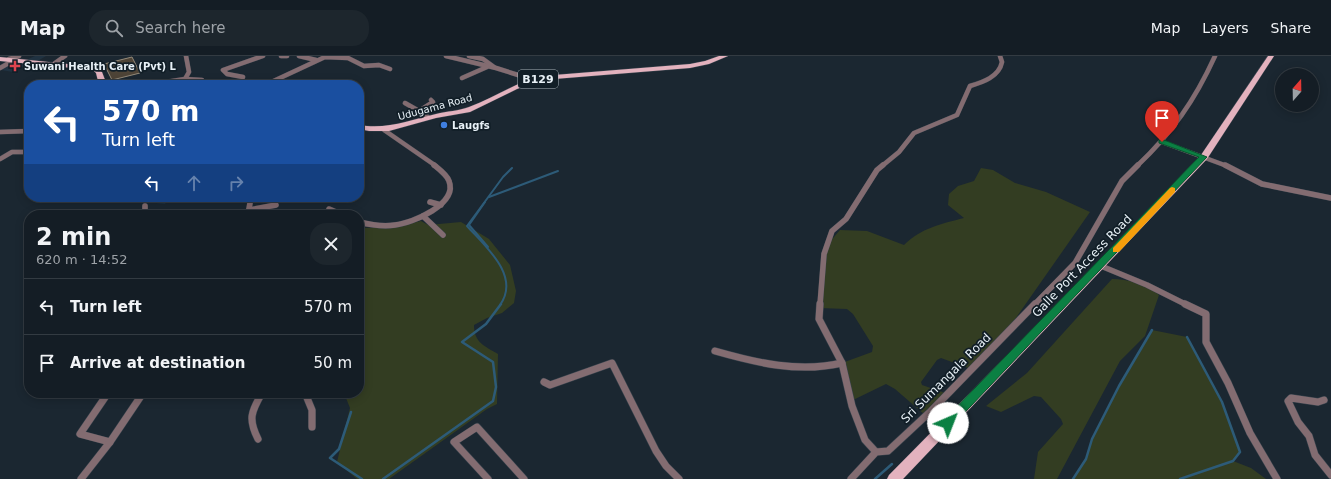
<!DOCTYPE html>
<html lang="en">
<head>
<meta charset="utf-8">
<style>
	:root { --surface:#141d25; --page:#1d262d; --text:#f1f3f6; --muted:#9da2a7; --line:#333b42 }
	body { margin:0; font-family:"DejaVu Sans",sans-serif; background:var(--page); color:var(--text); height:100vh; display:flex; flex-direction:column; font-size:15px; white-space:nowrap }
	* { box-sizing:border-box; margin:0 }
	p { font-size:13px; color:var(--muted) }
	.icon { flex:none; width:22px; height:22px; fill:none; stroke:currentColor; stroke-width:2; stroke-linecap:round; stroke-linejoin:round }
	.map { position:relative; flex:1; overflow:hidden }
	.side { position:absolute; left:24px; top:154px; width:340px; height:188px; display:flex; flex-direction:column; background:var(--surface); border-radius:16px; box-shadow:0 2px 10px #0003,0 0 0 1px var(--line) }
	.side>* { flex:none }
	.guide { position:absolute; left:24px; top:24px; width:340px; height:122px; border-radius:16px; box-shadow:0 2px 10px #0003,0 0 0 1px var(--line); background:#1a4fa0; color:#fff; overflow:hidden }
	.needle { width:26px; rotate:20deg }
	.fabs { position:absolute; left:1275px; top:12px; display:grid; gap:8px }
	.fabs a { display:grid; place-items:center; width:44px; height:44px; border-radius:50%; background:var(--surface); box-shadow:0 2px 10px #0003,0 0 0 1px var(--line); font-size:20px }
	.pin { position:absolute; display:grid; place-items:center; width:34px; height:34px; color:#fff; margin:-41px -17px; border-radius:50% 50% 50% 0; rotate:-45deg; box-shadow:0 0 4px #0007 }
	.pin .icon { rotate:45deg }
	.me { position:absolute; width:44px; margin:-22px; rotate:44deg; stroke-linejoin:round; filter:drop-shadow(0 0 3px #0008) }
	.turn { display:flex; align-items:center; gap:14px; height:84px; padding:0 12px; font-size:18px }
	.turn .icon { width:52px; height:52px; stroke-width:2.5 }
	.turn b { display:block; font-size:28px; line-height:34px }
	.lanes { display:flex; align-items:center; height:38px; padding:0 12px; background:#0003; justify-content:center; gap:20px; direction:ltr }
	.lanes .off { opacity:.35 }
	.round { display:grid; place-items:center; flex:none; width:42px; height:42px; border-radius:16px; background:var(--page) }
	.headline { display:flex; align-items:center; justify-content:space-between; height:68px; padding:0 12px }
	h1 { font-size:24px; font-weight:700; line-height:30px }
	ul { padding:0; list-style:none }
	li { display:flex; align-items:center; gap:12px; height:56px; padding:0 12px; border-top:1px solid var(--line) }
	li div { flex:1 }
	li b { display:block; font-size:15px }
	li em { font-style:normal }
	header { display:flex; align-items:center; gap:24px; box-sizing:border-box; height:56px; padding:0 20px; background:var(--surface); border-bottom:1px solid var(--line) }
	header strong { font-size:19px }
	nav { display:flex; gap:22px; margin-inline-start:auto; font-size:14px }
	.search { width:280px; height:36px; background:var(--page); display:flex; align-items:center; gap:10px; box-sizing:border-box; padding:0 14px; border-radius:16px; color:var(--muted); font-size:15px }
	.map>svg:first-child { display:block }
</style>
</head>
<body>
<header>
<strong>Map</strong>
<div class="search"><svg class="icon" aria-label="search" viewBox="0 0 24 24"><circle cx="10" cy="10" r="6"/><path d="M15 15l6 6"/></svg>Search here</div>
<nav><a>Map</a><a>Layers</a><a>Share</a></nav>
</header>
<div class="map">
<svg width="1331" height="423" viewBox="0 0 1331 423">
	<rect width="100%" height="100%" fill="#1b2731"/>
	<!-- built -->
	<g fill="#203241">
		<path d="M35,0h11l-10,6 -12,1 -2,2 2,1 -11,6 -12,-2 16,-10 7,1z"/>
		<path d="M122,141h47l-4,7 -35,-4z"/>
	</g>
	<!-- green -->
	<g fill="#333d22">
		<path d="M981,112l12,2 22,13 31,9 44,20 -86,123 -33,34 -30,-11 -4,2 -16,22 1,3 26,9 -23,21 -30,-26 -9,-5 -35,17 -9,-38 30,-11 1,-6 -20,-32 -6,-5 -28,-1 9,-64 12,-14 27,1 37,14c17,-17 37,-21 60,-27l-16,-13 1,-11 9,-8 16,-5z"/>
		<path d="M421,165l7,4 33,-3 28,17 21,26 6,26 -2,12 -12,10 -15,5 -13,7c0,18 11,21 24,29l-1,50 -10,5 -98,70h-32l-20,-17 13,-54 -6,-15h15v-165l36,-1z"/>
		<path d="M1112,223c15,0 36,5 47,16l-14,41 -25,25 -63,118h-23l4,-27 25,-28 -2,-5 -20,-22 -7,-1 -33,16 -15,-6 41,-33z"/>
		<path d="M1152,274l35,7 35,65 18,50 -7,9 18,7 15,11h-193l13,-20 6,-20 27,-53z"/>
	</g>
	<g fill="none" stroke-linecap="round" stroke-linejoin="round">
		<!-- stream-far1 -->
		<g stroke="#2d5b78" stroke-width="2">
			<path d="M489,141l69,-26"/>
			<path d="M485,146l-16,23 19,22"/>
			<path d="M500,249c21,-29 -15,-59 -33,-79l36,-49 9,-9"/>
		</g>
		<!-- stream -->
		<g stroke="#2d5b78" stroke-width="2.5">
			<path d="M351,356l-12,37 -9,9 32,21"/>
			<path d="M383,423l110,-78 3,-14 -3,-25 -31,-20 24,-18 15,-20"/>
			<path d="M875,423l17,-15"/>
			<path d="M1073,423l13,-20 6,-20 27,-53 33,-56"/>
			<path d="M1180,423l53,-18 7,-9 -18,-50 -35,-65"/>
		</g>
	</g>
	<!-- building -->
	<path fill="#4e4437" stroke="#948a7a" d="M132,1l8,16 -28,7 -8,-16z"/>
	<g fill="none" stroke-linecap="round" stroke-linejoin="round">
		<defs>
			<g id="minor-far2">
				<path d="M186,0l3,16 -4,7 17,1 -3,5"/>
				<path d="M281,0h6"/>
				<path d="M299,0l17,4"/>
				<path d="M446,0l50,12 38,12"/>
				<path d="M469,0l14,3 11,8"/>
				<path d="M9,3l10,-3"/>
				<path d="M55,7l10,-7"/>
				<path d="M0,12l14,-8"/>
				<path d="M243,21l-16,-3 -4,-4 40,-14"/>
				<path d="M462,22l25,-11"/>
				<path d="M343,27v2"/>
				<path d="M103,29l50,-1 32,-5"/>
				<path d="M265,29l60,-28 23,1 16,8 15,-1 11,4"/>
				<path d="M405,47l14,8"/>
				<path d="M428,61l-9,-6 14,-9 -2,-2"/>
				<path d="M384,74l52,36"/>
				<path d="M0,76l29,-1"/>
				<path d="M1162,86l65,24"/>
				<path d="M0,103l12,-7h17"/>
				<path d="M882,110l17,-14 15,-19 43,-18 13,-29c13,-4 29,-9 32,-24l-2,-6"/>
				<path d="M1137,110c35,-33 58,-66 78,-110"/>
			</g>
			<g id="minor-far1">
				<path d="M1225,109l37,19 69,14"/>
				<path d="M430,146l11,3"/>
				<path d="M145,150v9"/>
				<path d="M329,153l14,6"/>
				<path d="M249,154l27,-5"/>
				<path d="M248,159l3,-18"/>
				<path d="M423,160l20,19"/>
				<path d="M359,166c12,3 24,5 36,3 18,-2 63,-21 54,-44 -2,-6 -10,-12 -15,-16"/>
				<path d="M1101,210l46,19 40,20"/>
				<path d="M820,249l4,-51 8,-23 14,-12 31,-49 6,-5"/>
				<path d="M1034,249l41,-42 47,-82 16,-16"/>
			</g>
			<g id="minor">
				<path d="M820,248l-1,15 23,44 10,43 13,34 11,12"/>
				<path d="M1185,248l21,10v28l22,41 22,50 27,46"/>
				<path d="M715,295c42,12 84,22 127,12"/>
				<path d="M544,326l6,3 62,-22 44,88 10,15 13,13"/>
				<path d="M108,337l-28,41 30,8"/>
				<path d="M305,337l7,17v17"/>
				<path d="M1324,344l-6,2 -27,-4 -3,3 10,21 11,14 6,19 16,20"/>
				<path d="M258,383c-10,-20 -7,-27 4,-46"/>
				<path d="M81,423l29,-37 33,-49"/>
				<path d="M488,423l-34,-37 23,-15 47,52"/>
				<path d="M851,423l25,-27 12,-1 43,-40 104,-107"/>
			</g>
			<g id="primary">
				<path d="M719,0h9l-19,8 -19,4 -148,12 -25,9 -47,23 -34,6 -47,13h-20l-10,-2v-4c28,5 51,-5 77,-11 11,-3 23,-3 33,-7 25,-9 47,-25 73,-31l148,-12 15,-3z"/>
				<path d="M1268,0h6l-67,103 -304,320h-16l2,-4 208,-211 104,-109z"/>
				<path d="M0,1l97,10 5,5 5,13h-8l-3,-12 -3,-3 -93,-9z"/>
			</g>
		</defs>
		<!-- minor-far2 casing -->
		<use href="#minor-far2" stroke="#38434d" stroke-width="5"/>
		<!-- minor-far1 casing -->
		<use href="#minor-far1" stroke="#38434d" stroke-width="6"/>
		<!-- minor casing -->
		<use href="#minor" stroke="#38434d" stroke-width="8"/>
		<!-- primary casing -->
		<use href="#primary" stroke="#38434d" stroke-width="1"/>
		<!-- minor-far2 -->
		<use href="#minor-far2" stroke="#836c71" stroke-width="4.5"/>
		<!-- minor-far1 -->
		<use href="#minor-far1" stroke="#836c71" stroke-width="5.5"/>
		<!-- minor -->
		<use href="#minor" stroke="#836c71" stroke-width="7"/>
		<!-- primary -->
		<use href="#primary" fill="#e3b2be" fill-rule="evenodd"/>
	</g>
	<!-- route -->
	<path fill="#0b8043" stroke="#07532c" d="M1159,84h5l43,17 -255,269h-8l-2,-3 2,-3 255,-263 -40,-14z"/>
	<!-- slow -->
	<path fill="#f59e0b" d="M1172,131l3,1v4l-56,60h-6v-4l57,-60z"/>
	<!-- markers -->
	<path fill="#e0444e" stroke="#111e27" stroke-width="1.5" d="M13 4h4v4h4v4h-4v4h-4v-4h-4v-4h4z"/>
	<circle fill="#3f7fe0" stroke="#111e27" stroke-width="1.5" cx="444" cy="69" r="4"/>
	<g text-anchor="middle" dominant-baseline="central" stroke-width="3.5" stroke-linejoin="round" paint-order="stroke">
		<!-- far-poi labels -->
		<g font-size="10" font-weight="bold" fill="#e8f1f7" stroke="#111e27" text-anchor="start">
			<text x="24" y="10">Suwani Health Care (Pvt) L</text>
			<text x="452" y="69">Laugfs</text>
		</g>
		<!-- far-street labels -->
		<g font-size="10" fill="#e8f1f7" stroke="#111e27">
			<text transform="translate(435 51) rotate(-15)">Udugama Road</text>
		</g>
		<!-- shield labels -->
		<rect fill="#111e27" stroke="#a8b2b9" stroke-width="1" x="518" y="14" width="40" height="18" rx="3"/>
		<g font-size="11" font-weight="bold" fill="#e8f1f7">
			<text x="538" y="23">B129</text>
		</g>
		<!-- street labels -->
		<g font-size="12" fill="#e8f1f7" stroke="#111e27">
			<text transform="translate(1082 210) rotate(-46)">Galle Port Access Road</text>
			<text transform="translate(946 322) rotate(-45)">Sri Sumangala Road</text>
		</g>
	</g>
</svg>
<div class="fabs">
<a><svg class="needle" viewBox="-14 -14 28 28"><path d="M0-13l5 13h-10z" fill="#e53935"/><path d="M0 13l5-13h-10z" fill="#9da2a7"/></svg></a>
</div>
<div class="pin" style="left:1162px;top:86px;background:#d93025"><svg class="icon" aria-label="arrive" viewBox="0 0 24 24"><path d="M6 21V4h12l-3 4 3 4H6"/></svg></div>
<svg class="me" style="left:948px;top:367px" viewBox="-20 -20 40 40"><circle r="19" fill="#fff"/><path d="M0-13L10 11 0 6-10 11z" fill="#0b8043"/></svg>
<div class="guide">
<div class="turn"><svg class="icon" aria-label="left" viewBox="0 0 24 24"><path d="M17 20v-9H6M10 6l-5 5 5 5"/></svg><div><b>570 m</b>Turn left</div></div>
<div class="lanes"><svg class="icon" aria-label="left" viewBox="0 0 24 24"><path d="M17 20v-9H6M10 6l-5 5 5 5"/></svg><svg class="icon off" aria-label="ahead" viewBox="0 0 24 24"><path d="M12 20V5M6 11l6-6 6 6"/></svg><svg class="icon off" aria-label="right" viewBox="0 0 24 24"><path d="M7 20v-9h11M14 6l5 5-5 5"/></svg></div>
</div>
<section class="side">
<div class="headline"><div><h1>2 min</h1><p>620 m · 14:52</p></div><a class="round"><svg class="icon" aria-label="close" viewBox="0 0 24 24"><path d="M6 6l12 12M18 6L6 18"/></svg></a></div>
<ul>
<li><svg class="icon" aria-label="left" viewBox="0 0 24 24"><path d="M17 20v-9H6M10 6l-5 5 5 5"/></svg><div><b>Turn left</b></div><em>570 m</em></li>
<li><svg class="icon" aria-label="arrive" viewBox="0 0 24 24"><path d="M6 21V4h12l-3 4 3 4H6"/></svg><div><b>Arrive at destination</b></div><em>50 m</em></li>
</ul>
</section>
</div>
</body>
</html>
